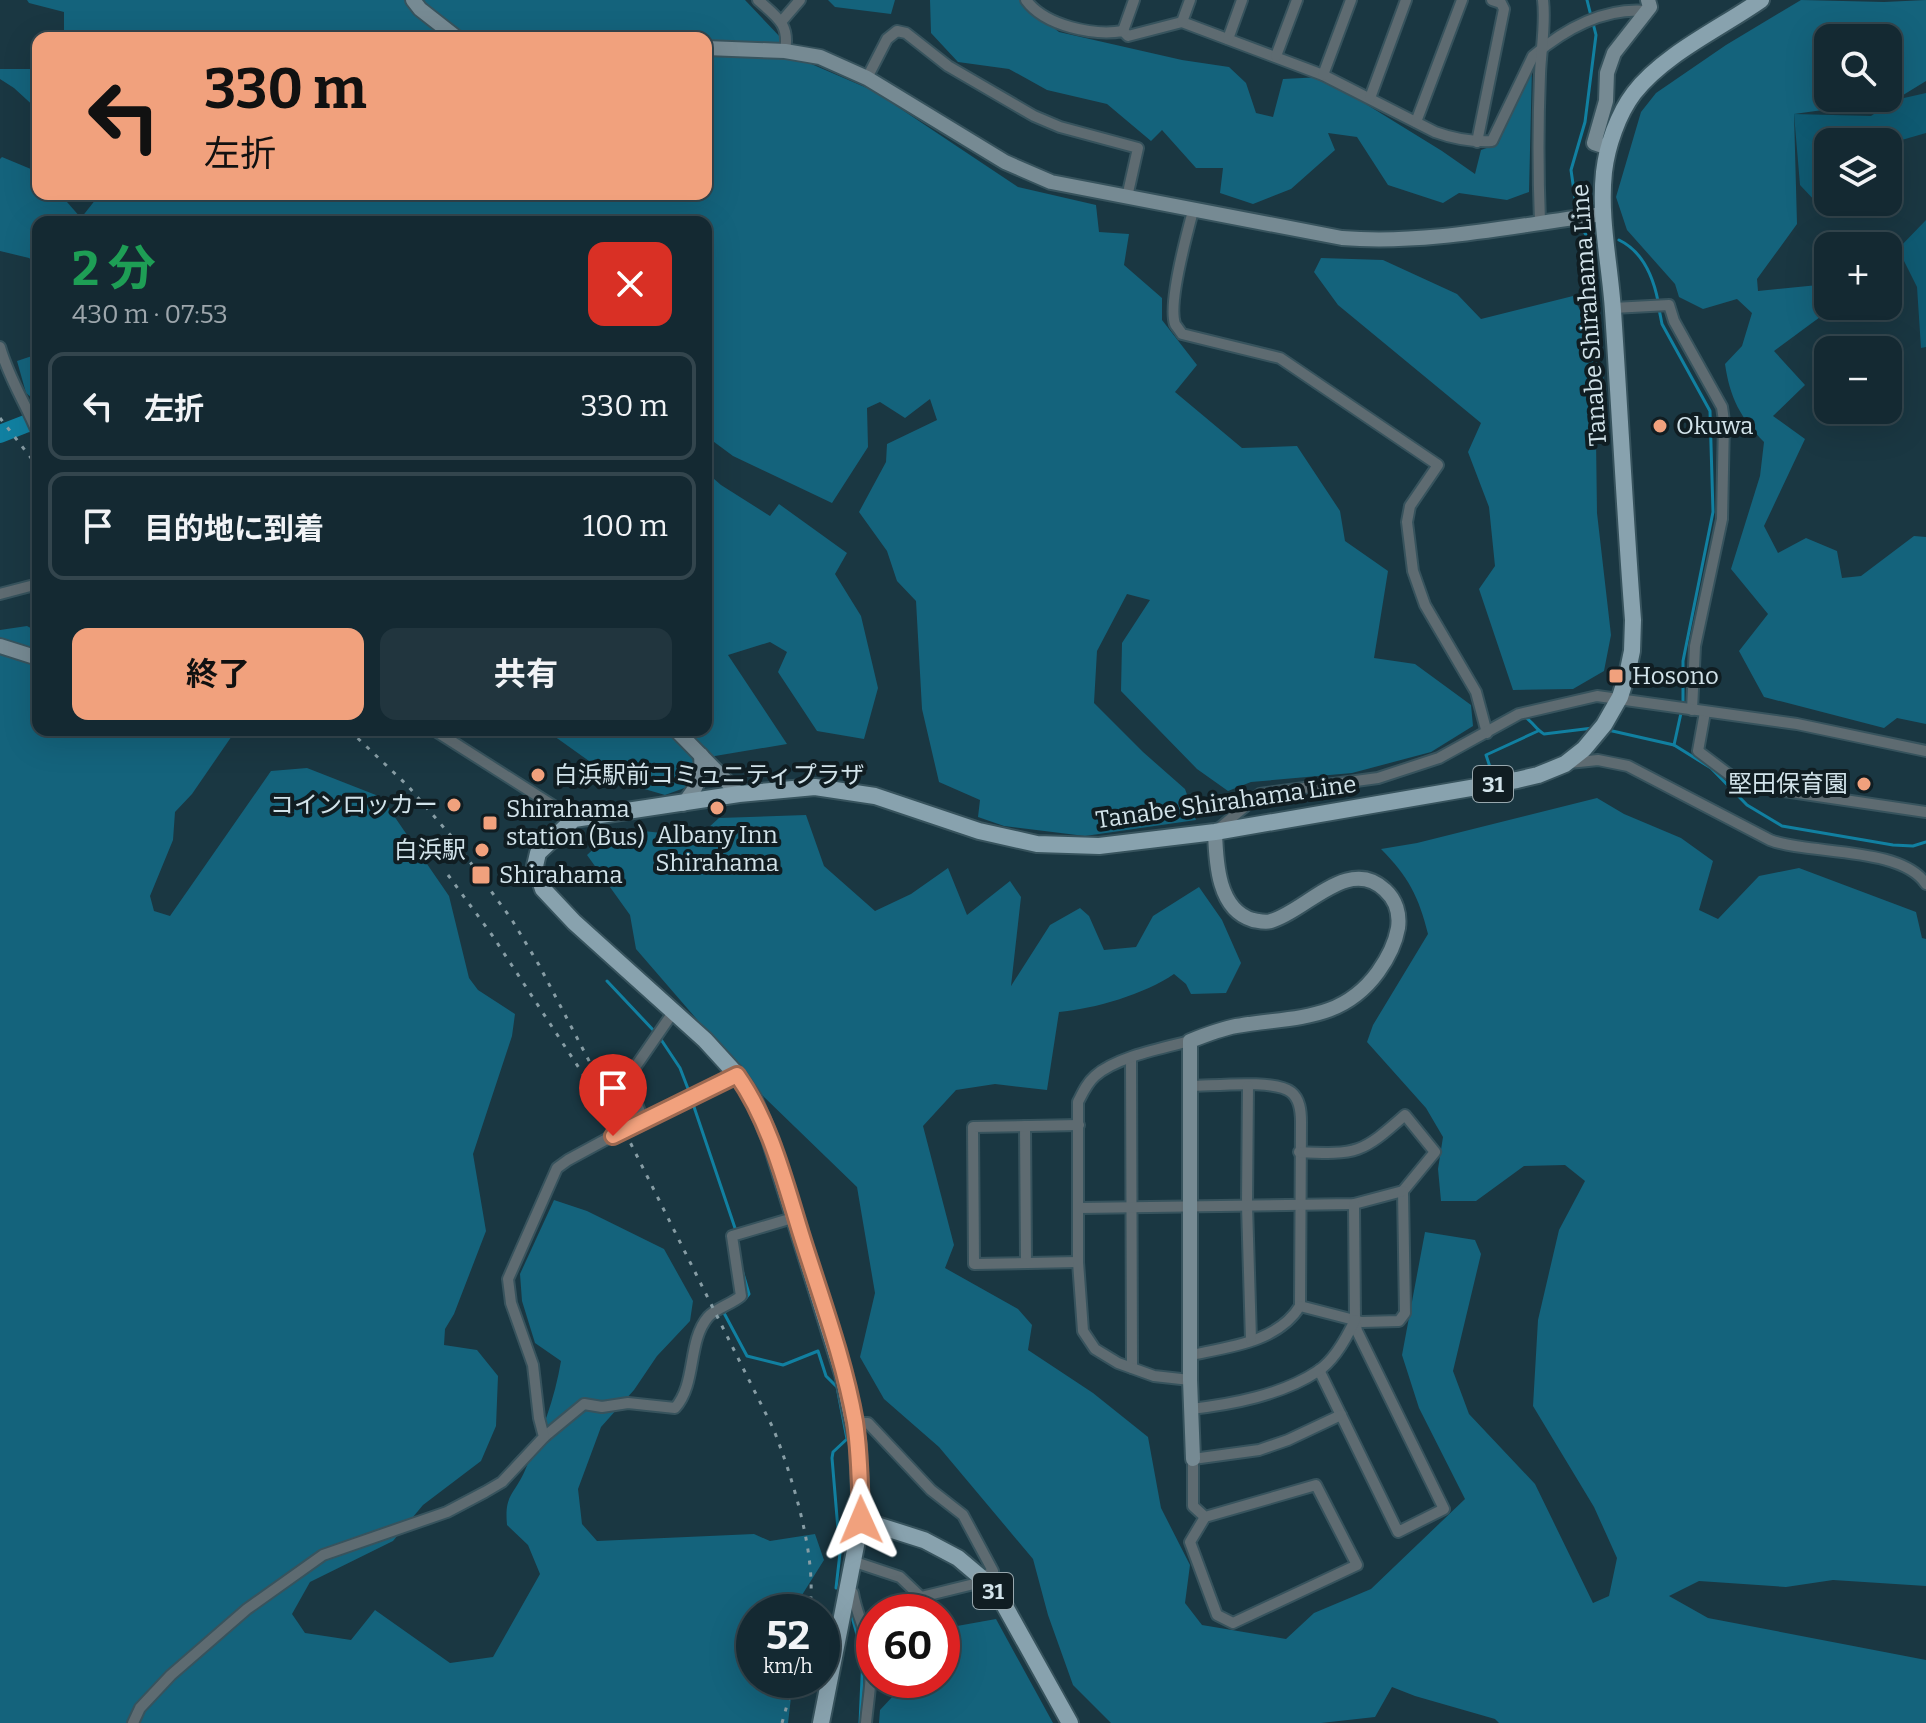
<!DOCTYPE html>
<html lang="ja">
<head>
<meta charset="utf-8">
<style>
	:root { --surface:#142932; --page:#21353e; --text:#f1f3f6; --muted:#9da6ac; --line:#33454d; --accent:#f1a17d }
	body { margin:0; font-family:Bitter,"Noto Sans JP",serif; background:var(--page); color:var(--text); height:100vh; display:flex; flex-direction:column; font-size:30px; white-space:nowrap }
	* { box-sizing:border-box; margin:0 }
	p { font-size:26px; color:var(--muted) }
	.icon { flex:none; width:44px; height:44px; fill:none; stroke:currentColor; stroke-width:2; stroke-linecap:round; stroke-linejoin:round }
	.map { position:relative; flex:1; overflow:hidden }
	.drawer { position:absolute; left:32px; top:216px; width:680px; height:520px; display:flex; flex-direction:column; background:var(--surface); border-radius:16px; box-shadow:0 8px 32px #0002,0 0 0 2px var(--line) }
	.drawer>* { flex:none }
	.hud { position:absolute; left:32px; top:32px; width:680px; height:168px; border-radius:16px; box-shadow:0 8px 32px #0002,0 0 0 2px var(--line); background:#f1a17d; color:#111; overflow:hidden }
	.buttons { position:absolute; left:1814px; top:24px; display:grid; gap:16px }
	.buttons a { display:grid; place-items:center; width:88px; height:88px; border-radius:16px; background:var(--surface); box-shadow:0 8px 32px #0002,0 0 0 2px var(--line); font-size:40px }
	.speed { position:absolute; left:736px; top:1594px; display:flex; gap:16px; font-size:40px; font-weight:700; text-align:center }
	.speed>* { display:grid; place-content:center; width:104px; height:104px; border-radius:50%; background:var(--surface); box-shadow:0 8px 32px #0002,0 0 0 2px var(--line); line-height:1 }
	.speed small { font-size:20px; font-weight:400 }
	.speed .limit { border:12px solid #d22; background:#fff; color:#111 }
	.pin { position:absolute; display:grid; place-items:center; width:68px; height:68px; color:#fff; margin:-82px -34px; border-radius:50% 50% 50% 0; rotate:-45deg; box-shadow:0 0 8px #0007 }
	.pin .icon { rotate:45deg }
	.me { position:absolute; width:88px; margin:-44px; rotate:359deg; stroke-linejoin:round; filter:drop-shadow(0 0 6px #0008) }
	.turn { display:flex; align-items:center; gap:28px; height:168px; padding:0 40px; font-size:36px }
	.turn .icon { width:104px; height:104px; stroke-width:2.5 }
	.turn b { display:block; font-size:56px; line-height:68px }
	.round { display:grid; place-items:center; flex:none; width:84px; height:84px; border-radius:16px; background:var(--page) }
	.summary { display:flex; align-items:center; justify-content:space-between; height:136px; padding:0 40px }
	h1 { font-size:48px; font-weight:700; line-height:60px; color:#1e9e55 }
	.primary-button { display:flex; gap:16px; margin-top:auto; padding:16px 40px }
	.primary-button a { flex:1; height:92px; border-radius:16px; background:var(--accent); color:#111; font-size:32px; font-weight:700; line-height:92px; text-align:center }
	.primary-button a+a { background:var(--page); color:var(--text) }
	ul { padding:0; list-style:none }
	li { display:flex; align-items:center; gap:24px; height:108px; margin:0 16px 12px; padding:0 24px; border:4px solid var(--line); border-radius:16px }
	li div { flex:1 }
	li b { display:block; font-size:30px }
	li em { font-style:normal }
	.map>svg:first-child { display:block }
</style>
</head>
<body>
<div class="map">
<svg width="1926" height="1723" viewBox="0 0 1926 1723">
	<rect width="100%" height="100%" fill="#1a3742"/>
	<!-- green -->
	<g fill="#0f5a72">
		<path d="M1926,93v40l-38,11v-2h-60v60l-11,1 -17,-18 -6,-71 77,2 24,-16z"/>
		<path d="M1926,220v127l-5,1 -4,-61 -19,-38z"/>
	</g>
	<!-- forest -->
	<g fill="#14637c" fill-rule="evenodd">
		<path d="M27,0h718l57,60 72,31 144,96 78,18 3,27 30,2 -5,31 38,33v22l35,45 -22,27 67,56 55,-2 43,65 5,30 43,30 -14,87 41,6 56,41 2,21 -42,26 -79,21 -101,9 -23,9 -31,-22 -76,-78 1,-48 28,-43 -23,-6 -30,57 -3,52 49,49 42,37 11,31 -111,16 -81,-10 -26,-9 2,-17 -41,-18 -17,-73 -6,-108 -19,-20 -10,-30 -28,-39 27,-50 1,-18 50,-24 -7,-21 -25,19 -25,-16 -13,6 1,39 -36,56 -99,-47 -27,-20v-214h-668v43l-9,-7 -29,-7v-92l2,-2 36,15v22h22l21,24 19,-24h606v-156h-642v-26l-35,-9z"/>
		<path d="M828,0h67l-4,14 -56,-7z"/>
		<path d="M930,0h93l5,7 31,25 123,28 47,7 17,16 10,30 17,4 10,-38 39,-2 120,74 33,23 6,-24 17,-6 34,-77 -3,125 -22,8 -48,-7 -16,10 -55,-18 -31,-48 -29,-4 7,17 -44,39 -38,15 -33,-11 3,-25h-27l-34,-38 -11,11 -44,-37 -60,-14 -38,-21 -51,-7 -27,-29z"/>
		<path d="M1801,0l83,2 42,-2v81l-31,19 -101,14 3,110 -40,55 1,12 70,-7v22h7l-61,45 31,34 -32,31 32,23 -41,87 14,27 28,-15 31,13 5,27 19,-2 53,-40 12,1v187l-29,-6 -13,10 -120,-31 -25,-46 29,-37 -37,-45 29,-93 4,-34c-24,-25 -34,-44 -39,-78l17,-18 10,-33 -15,-14 -34,10 -24,-12 -4,-13 -48,-54 -11,-33 25,-85 15,-19 70,-48zM1828,38h60v60h-60z"/>
		<path d="M0,69h38v41l-24,-22 -14,-9z"/>
		<path d="M1321,258l62,2 74,34 24,25 92,-23 26,52 7,45 -10,46 1,74 14,122 -7,36 -31,18 -60,1 -34,-101 16,-23 -6,-59 -21,-55 13,-29 -143,-118 -24,-33z"/>
		<path d="M38,354v49l-12,-10 -9,-32z"/>
		<path d="M706,472l15,13 49,31 9,-12 68,49 -12,21 26,42 17,72 -14,51 -47,-8 -39,-59 9,-20 -17,-10 -42,13 59,89 -72,12 -27,16 2,14 -25,9 -48,-14 -63,-45 -16,-6h168z"/>
		<path d="M27,626l11,6v98h198l-44,64 -17,18 -2,28 -23,56 4,15 16,5 101,-145 36,-3 74,29 68,99 20,82 9,12 37,24 -3,22 -39,118 13,77 -32,83 -9,15 -1,16 33,5 21,26 -2,50 -15,35 -58,44 -30,36 -83,41 -18,32 13,19 46,7 24,-30 75,53 43,-6 47,-83 -12,-29 -21,-20c-3,-32 8,-30 19,-57 15,-33 29,-70 35,-107l-26,-18 -13,-42 -2,-27 34,-74 33,11 77,38 29,52 -3,20 -33,35 -23,34 -33,37 -23,62 4,35 15,17 157,-7 16,7 45,-7 9,26 -22,35 -2,17h-46v68h39l-5,43h-788v-1093z"/>
		<path d="M1597,798l27,16 57,24 32,23 -14,49 19,9 41,-43 40,-8 117,44 6,26 4,1v647l-93,-6 -47,7 -87,-6 -30,15 39,22 218,42v63h-427l-4,-4 -80,-23 -23,-9 -17,30 -54,6h-210l-38,-38 -25,-70 -15,-56 -94,-112 -55,-48 -24,-42 15,-64 -18,-106 -93,-90 -128,-148 -6,-34 -43,-60 29,-27 82,9 21,-19 87,-3 18,51 51,45 36,-17 37,-26 19,47 43,-34 11,16 -10,89 39,-61 30,-17 9,8 15,34 32,-3 17,-31 46,-29 23,33 19,43 -15,30 -35,1 -5,-10 -12,-10c-29,20 -80,35 -115,38l-12,78 -52,-6 -39,6 -33,36 31,119 -9,23 73,41 14,16 -4,25 65,43 55,44 13,71 29,57 -5,38 17,22 84,14 28,-26 57,-24 94,-90 -46,-91 -17,-53 23,-123 50,8 6,14 -28,117 16,43 66,70 58,119 16,-7 8,-38 -23,-51 -61,-101 5,-86 21,-90 26,-49 -20,-16 -41,1 -48,35h-35l-3,-32 5,-32 -17,-29 -59,-66 6,-17 55,-91c-9,-37 -20,-58 -47,-85l36,-6z"/>
		<path d="M996,1619l57,104h-174l1,-13 28,-30h34v-37l15,-17z"/>
	</g>
	<g fill="none" stroke-linecap="round" stroke-linejoin="round">
		<!-- stream -->
		<g stroke="#1180a1" stroke-width="3">
			<path d="M1587,0l4,16"/>
			<path d="M1575,198l-4,-28 14,-48 11,-87 -3,-12"/>
			<path d="M1584,231l2,4 4,1"/>
			<path d="M1619,240c23,11 34,36 39,61"/>
			<path d="M1659,309l3,15 48,87 3,101 -30,149v44"/>
			<path d="M1681,713l-7,32 37,23 36,37 35,21 111,19 20,1 13,-4"/>
			<path d="M1525,717c8,5 11,13 19,17l49,-6"/>
			<path d="M1608,730l66,15"/>
			<path d="M1487,778l5,-5 -6,-18 52,-24"/>
			<path d="M607,981l48,51"/>
			<path d="M660,1038l20,30 10,26"/>
			<path d="M692,1101l44,130"/>
			<path d="M742,1270l7,24 -4,5"/>
			<path d="M728,1309l-4,4 23,43 36,9 35,-14 8,25 11,11 10,52 -14,13 -1,6 8,95 -4,35"/>
			<path d="M851,1613l12,43 -3,67"/>
		</g>
		<!-- river -->
		<path stroke="#1180a1" stroke-width="18" d="M0,434l38,-15"/>
		<defs>
			<g id="street">
				<path d="M758,0c19,17 32,24 27,51"/>
				<path d="M1026,0c19,26 68,36 97,31l5,5 54,-14 141,53 112,57c19,7 36,10 57,9l41,-85c32,-27 70,-49 114,-45"/>
				<path d="M781,22l19,-22"/>
				<path d="M1182,22l8,-22"/>
				<path d="M1123,31l11,-31"/>
				<path d="M1228,39l14,-39"/>
				<path d="M1276,56l21,-56"/>
				<path d="M1323,75l28,-75"/>
				<path d="M867,78l20,-39 10,-8 9,2 42,33 86,50 26,11 78,21 -11,49"/>
				<path d="M1370,98l36,-98"/>
				<path d="M1416,122l46,-122"/>
				<path d="M1477,142l27,-133 -3,-6 -9,-3"/>
				<path d="M1193,211c-6,22 -25,92 -18,113 1,2 6,8 7,10l98,24 158,107 -28,41 -3,16 6,49 12,34 51,87 11,41"/>
				<path d="M1540,222c-2,-49 -2,-98 0,-148 1,-25 6,-50 3,-74"/>
				<path d="M1613,308l56,-3 5,16 48,86 2,14 -2,98 -27,127 -3,64"/>
				<path d="M0,347c9,32 26,57 38,87"/>
				<path d="M0,594l38,-10"/>
				<path d="M1705,712l-7,39 45,34 183,27"/>
				<path d="M434,730l140,89"/>
				<path d="M1569,763l29,-3 30,6 142,74c38,15 131,6 156,44"/>
				<path d="M1216,831l44,-37 118,-16 61,-20 80,-44 78,-18 200,28 129,27"/>
				<path d="M1131,1058l1,310"/>
				<path d="M1190,1086c22,0 85,-7 101,6 9,7 10,19 10,30l-1,184c-22,36 -71,41 -109,49"/>
				<path d="M1248,1086l-1,119 4,135"/>
				<path d="M640,1121l10,-2 87,-44"/>
				<path d="M1025,1126l1,137"/>
				<path d="M1299,1152c59,3 63,1 106,-37l30,37 -32,39 2,122 -6,8 -37,1 -62,-16"/>
				<path d="M1080,1208l274,-4 49,-13"/>
				<path d="M1078,1262l-104,2 -1,-137 106,-2"/>
				<path d="M1319,1370l79,162 46,-23 -87,-178 -2,-11 -1,-116"/>
				<path d="M1190,1380l-36,-4 -36,-13 -23,-14 -12,-18 -5,-69v-160c5,-10 9,-19 17,-26 21,-19 68,-28 95,-35"/>
				<path d="M1191,1409c42,-5 91,-14 127,-38 17,-11 29,-34 37,-51"/>
				<path d="M544,1437l40,-33 18,3 26,-4 47,5c22,-25 12,-66 33,-91 8,-9 24,-13 33,-21l-9,-60 64,-19"/>
				<path d="M1205,1517l111,-32 41,80 -124,58 -16,-8 -27,-73 15,-25 -12,-11v-47l66,-9 29,-10 53,-25"/>
				<path d="M852,1561l48,16 21,20 53,-13 19,-13 -30,-56 -32,-25 -63,-67h-13"/>
				<path d="M848,1591l5,2c3,19 12,36 16,55 5,23 -1,51 -3,75"/>
				<path d="M133,1723l7,-15 31,-33 76,-66 76,-54 124,-43 38,-20 17,-10 42,-45 -5,-19 -6,-53 -22,-62 -3,-24 49,-111 11,-8 72,-39 -1,-12 -12,-30 47,-68"/>
			</g>
			<g id="secondary">
				<path d="M413,0l7,9 37,29"/>
				<path d="M706,48l79,3 35,6 47,21 138,84 46,20 291,56c86,7 175,-13 261,-24"/>
				<path d="M1609,148l-15,-5 12,-42 1,-28 7,-20 36,-46 -2,-7"/>
				<path d="M0,646l38,12"/>
				<path d="M676,730l63,64"/>
				<path d="M683,804c14,-16 20,-28 18,-49"/>
				<path d="M1193,1459l-3,-79v-339c15,-6 30,-12 46,-15 56,-10 105,-3 142,-54 10,-14 17,-27 20,-44 2,-14 -2,-28 -13,-38 -36,-35 -79,21 -114,31 -5,2 -12,0 -18,-1 -35,-10 -37,-57 -38,-88"/>
			</g>
			<g id="primary">
				<path d="M861,1520l63,20 34,18 26,22 18,21 68,122"/>
				<path d="M821,1723l40,-203 -3,-75 -15,-71 -73,-235 -17,-41 -16,-23 -32,-35 -131,-118 -31,-33 -8,-23 3,-13 36,-34 165,-25 76,-7 60,9 104,35 58,13 62,2 116,-14 302,-52 21,-5 27,-11 19,-15 20,-24 16,-28 7,-22 5,-24 1,-31c-8,-103 -13,-206 -20,-309 -3,-47 -14,-92 -9,-139 3,-26 14,-58 30,-79 30,-39 87,-65 127,-93"/>
			</g>
		</defs>
		<!-- street casing -->
		<use href="#street" stroke="#37535d" stroke-width="14"/>
		<!-- secondary casing -->
		<use href="#secondary" stroke="#37535d" stroke-width="18"/>
		<!-- primary casing -->
		<use href="#primary" stroke="#37535d" stroke-width="20"/>
		<!-- street -->
		<use href="#street" stroke="#5e6b71" stroke-width="10"/>
		<!-- secondary -->
		<use href="#secondary" stroke="#768a93" stroke-width="14"/>
		<!-- primary -->
		<use href="#primary" stroke="#88a2ae" stroke-width="16"/>
		<!-- rail -->
		<g stroke="#879da5" stroke-width="3" stroke-dasharray="4 8" stroke-linecap="butt">
			<path d="M0,418l38,49"/>
			<path d="M349,730l58,55 45,52 60,83 27,45 59,113 175,350c19,47 46,134 36,184"/>
			<path d="M448,875l44,60 104,159"/>
			<path d="M782,1723l12,-43"/>
		</g>
	</g>
	<g fill="none" stroke-linecap="round" stroke-linejoin="round">
		<defs>
			<path id="route" d="M613,1136l124,-61c33,47 47,104 64,159 19,61 43,125 54,188 5,33 5,66 6,98"/>
		</defs>
		<!-- route casing -->
		<use href="#route" stroke="#9d6951" stroke-width="20"/>
		<!-- route -->
		<use href="#route" stroke="#f1a17d" stroke-width="14"/>
	</g>
	<!-- markers -->
	<g fill="#f1a17d" stroke="#101d22" stroke-width="3">
		<circle cx="1660" cy="426" r="8"/>
		<rect x="1608" y="668" width="16" height="16" rx="4"/>
		<circle cx="538" cy="775" r="8"/>
		<circle cx="1864" cy="784" r="8"/>
		<circle cx="454" cy="805" r="8"/>
		<circle cx="717" cy="808" r="8"/>
		<rect x="482" y="815" width="16" height="16" rx="4"/>
		<circle cx="482" cy="850" r="8"/>
		<rect x="471" y="865" width="20" height="20" rx="4"/>
	</g>
	<g text-anchor="middle" dominant-baseline="central" stroke-width="8" stroke-linejoin="round" paint-order="stroke">
		<!-- shield labels -->
		<g fill="#101d22" stroke="#98a8ae" stroke-width="2">
			<rect x="1473" y="766" width="40" height="36" rx="6"/>
			<rect x="973" y="1573" width="40" height="36" rx="6"/>
		</g>
		<g font-size="22" font-weight="bold" fill="#d2e3ea">
			<text x="1493" y="784">31</text>
			<text x="993" y="1591">31</text>
		</g>
		<!-- street labels -->
		<g font-size="24" fill="#d2e3ea" stroke="#101d22">
			<text transform="translate(1589 315) rotate(-94)">Tanabe Shirahama Line</text>
			<text transform="translate(1226 802) rotate(-8)">Tanabe Shirahama Line</text>
		</g>
		<!-- poi labels -->
		<g font-size="24" fill="#d2e3ea" stroke="#101d22" text-anchor="start">
			<text x="1676" y="426">Okuwa</text>
			<text x="1632" y="676">Hosono</text>
			<text x="554" y="775">白浜駅前コミュニティプラザ</text>
			<text x="1848" y="784" text-anchor="end">堅田保育園</text>
			<text x="438" y="805" text-anchor="end">コインロッカー</text>
			<text x="506" y="809">Shirahama<tspan x="506" dy="28">station (Bus)</tspan></text>
			<text x="717" y="835" text-anchor="middle">Albany Inn<tspan x="717" dy="28">Shirahama</tspan></text>
			<text x="466" y="850" text-anchor="end">白浜駅</text>
			<text x="499" y="875">Shirahama</text>
		</g>
	</g>
</svg>
<div class="buttons">
<a><svg class="icon" aria-label="search" viewBox="0 0 24 24"><circle cx="10" cy="10" r="6"/><path d="M15 15l6 6"/></svg></a>
<a><svg class="icon" aria-label="layers" viewBox="0 0 24 24"><path d="M12 4l9 5-9 5-9-5zM3 14l9 5 9-5"/></svg></a>
<a>+</a>
<a>−</a>
</div>
<div class="speed"><div>52<small>km/h</small></div><div class="limit">60</div></div>
<div class="pin" style="left:613px;top:1136px;background:#d93025"><svg class="icon" aria-label="arrive" viewBox="0 0 24 24"><path d="M6 21V4h12l-3 4 3 4H6"/></svg></div>
<svg class="me" style="left:861px;top:1520px" viewBox="-20 -20 40 40"><path d="M0-17L14 15 0 8-14 15z" fill="#f1a17d" stroke="#fff" stroke-width="4"/></svg>
<div class="hud">
<div class="turn"><svg class="icon" aria-label="left" viewBox="0 0 24 24"><path d="M17 20v-9H6M10 6l-5 5 5 5"/></svg><div><b>330 m</b>左折</div></div>
</div>
<section class="drawer">
<div class="summary"><div><h1>2 分</h1><p>430 m · 07:53</p></div><a class="round" style="background:#d93025;color:#fff"><svg class="icon" aria-label="close" viewBox="0 0 24 24"><path d="M6 6l12 12M18 6L6 18"/></svg></a></div>
<ul>
<li><svg class="icon" aria-label="left" viewBox="0 0 24 24"><path d="M17 20v-9H6M10 6l-5 5 5 5"/></svg><div><b>左折</b></div><em>330 m</em></li>
<li><svg class="icon" aria-label="arrive" viewBox="0 0 24 24"><path d="M6 21V4h12l-3 4 3 4H6"/></svg><div><b>目的地に到着</b></div><em>100 m</em></li>
</ul>
<div class="primary-button"><a>終了</a><a>共有</a></div>
</section>
</div>
</body>
</html>
